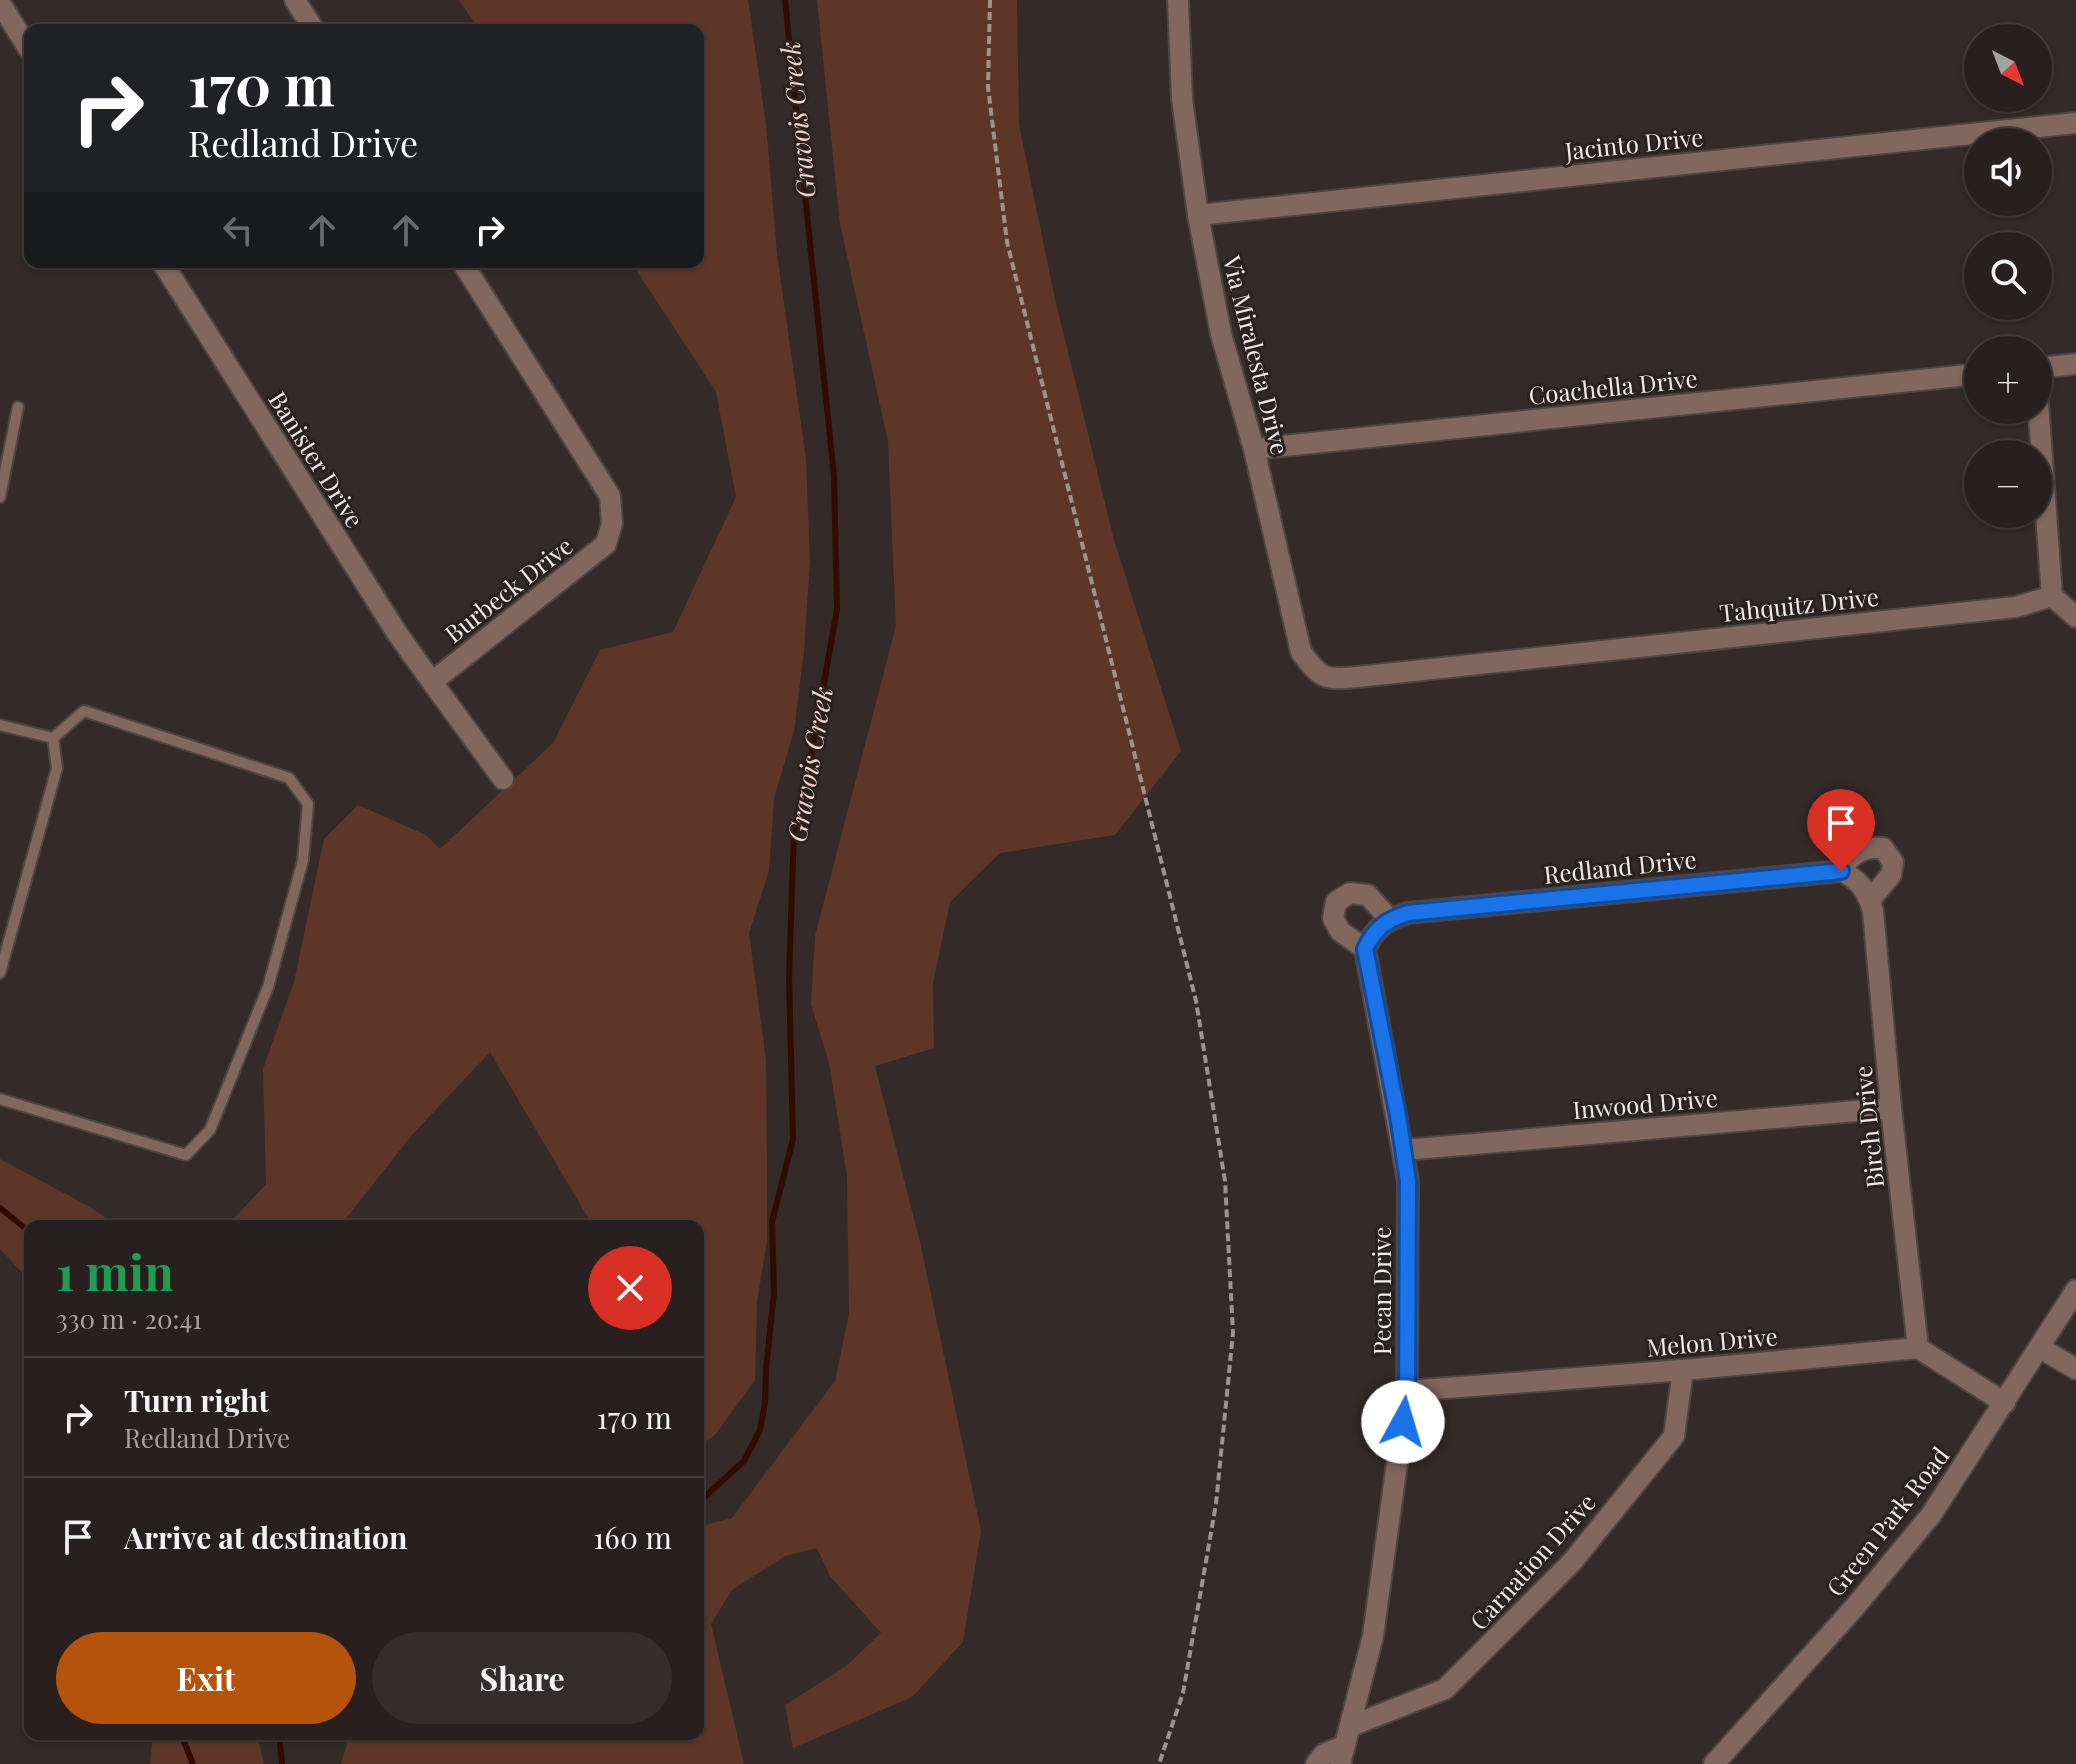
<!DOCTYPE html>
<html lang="en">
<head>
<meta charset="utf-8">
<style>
	:root { --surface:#27201e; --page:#332d2b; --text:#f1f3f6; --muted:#a4a3a4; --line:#433e3c; --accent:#b45309 }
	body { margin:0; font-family:"Playfair Display",serif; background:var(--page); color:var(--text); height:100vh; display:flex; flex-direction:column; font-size:30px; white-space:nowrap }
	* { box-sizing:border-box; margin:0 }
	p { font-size:26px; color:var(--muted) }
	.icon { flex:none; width:44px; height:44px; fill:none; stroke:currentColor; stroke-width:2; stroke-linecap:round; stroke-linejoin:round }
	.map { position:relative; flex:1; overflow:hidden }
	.details { position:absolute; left:24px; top:1220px; width:680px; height:520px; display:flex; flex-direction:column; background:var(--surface); border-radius:16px; box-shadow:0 2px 6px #0004,0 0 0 2px var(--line) }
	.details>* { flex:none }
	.guide { position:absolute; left:24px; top:24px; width:680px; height:244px; border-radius:16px; box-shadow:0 2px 6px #0004,0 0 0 2px var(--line); background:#202124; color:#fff; overflow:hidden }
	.needle { width:52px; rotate:138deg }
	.tools { position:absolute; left:1964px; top:24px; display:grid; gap:16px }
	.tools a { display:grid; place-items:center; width:88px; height:88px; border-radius:50%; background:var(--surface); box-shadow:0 2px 6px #0004,0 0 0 2px var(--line); font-size:40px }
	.pin { position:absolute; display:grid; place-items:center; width:68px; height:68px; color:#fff; margin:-82px -34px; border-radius:50% 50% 50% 0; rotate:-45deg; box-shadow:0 0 8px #0007 }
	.pin .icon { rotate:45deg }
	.me { position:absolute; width:88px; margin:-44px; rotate:6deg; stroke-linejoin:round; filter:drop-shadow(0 0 6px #0008) }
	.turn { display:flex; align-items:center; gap:28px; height:168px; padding:0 32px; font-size:36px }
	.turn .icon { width:104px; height:104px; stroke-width:2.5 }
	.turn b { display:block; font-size:56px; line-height:68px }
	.lanes { display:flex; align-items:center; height:76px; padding:0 32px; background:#0003; justify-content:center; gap:40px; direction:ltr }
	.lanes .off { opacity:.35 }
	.round { display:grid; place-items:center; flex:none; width:84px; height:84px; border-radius:42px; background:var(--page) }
	.overview { display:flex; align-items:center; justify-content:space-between; height:136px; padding:0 32px }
	h1 { font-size:48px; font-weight:700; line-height:60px; color:#1e9e55 }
	.button { display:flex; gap:16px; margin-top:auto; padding:16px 32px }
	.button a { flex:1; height:92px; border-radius:48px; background:var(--accent); color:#fff; font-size:32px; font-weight:700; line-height:92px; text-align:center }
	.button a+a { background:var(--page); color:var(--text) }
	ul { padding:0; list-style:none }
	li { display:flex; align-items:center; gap:24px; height:120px; padding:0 32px; border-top:2px solid var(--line) }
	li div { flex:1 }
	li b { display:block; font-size:30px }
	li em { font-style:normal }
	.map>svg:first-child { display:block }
</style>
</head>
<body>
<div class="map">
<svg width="2076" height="1764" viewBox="0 0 2076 1764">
	<rect width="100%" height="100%" fill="#342b28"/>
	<!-- green -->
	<g fill="#5e3628">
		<path d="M459,0h289l18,124 11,130 29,205 4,102 -6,89 -10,81 -20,67 -5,73 -20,62 17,127 1,116v65l-10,61 -2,78 -40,55 -17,12v-221h-105l-103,-174 -78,83 -72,91h-113l39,-42 -3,-115 31,-87 30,-143 34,-34 68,30 14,14 113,-106 47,-93 73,-18 63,-135 -20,-105 -85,-130h67v-232h-219z"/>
		<path d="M817,0h200l2,125 36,174 59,241 67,211 -66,84 -115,18 -50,49 -17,81 1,65 -59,18 45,176 61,289 -18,111 -51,55 -119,51 -8,-43 60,-38 36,-34 -51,-57 -13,-28 -32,8 -53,34 -21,34 33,140h-403l9,-30h348v-207l34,-9 103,-137 14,-67 -2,-138 -18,-113 -18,-59 4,-68 81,-310 -8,-185 -48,-217z"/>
		<path d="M0,1159l90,48 27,19h-87v55l-30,-32z"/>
		<path d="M153,1734h104l7,30h-114z"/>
	</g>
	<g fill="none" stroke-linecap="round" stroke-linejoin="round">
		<!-- stream -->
		<g stroke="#310a00" stroke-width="6">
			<path d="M0,1208l30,24"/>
			<path d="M698,1503l46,-42 16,-31 5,-27 1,-33 8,-78 -2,-70 21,-83 -4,-163 5,-145 17,-74 26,-148 -3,-133 -49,-476"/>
			<path d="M181,1734l12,30"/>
			<path d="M279,1734l3,30"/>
		</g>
		<defs>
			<g id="service">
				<path d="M0,497l18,-90"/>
				<path d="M0,725l53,13 31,-27 205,67 19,26 -5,56 -35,127 -58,143 -24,25 -186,-56"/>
				<path d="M0,973l57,-205 -4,-30"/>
			</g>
			<g id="minor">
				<path d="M295,0l19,30"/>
				<path d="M1178,0l4,99 16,116 23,119 33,115 47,203c20,27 23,28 56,25l659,-70 36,-11"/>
				<path d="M0,3l30,48"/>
				<path d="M1198,215l878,-92"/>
				<path d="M162,262l235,371 35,49"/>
				<path d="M462,262l148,234 2,27 -6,21 -174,138 71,97"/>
				<path d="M2038,368l38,-4"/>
				<path d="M2038,403l14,193"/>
				<path d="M1254,449l724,-75"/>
				<path d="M2052,596l24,21"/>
				<path d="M1841,871c10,-17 22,-25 42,-23l10,14 -2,13 -21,25"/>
				<path d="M1365,949l-25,-18 -7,-13 3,-16 14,-9 18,2 21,24"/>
				<path d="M1404,1150l487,-42"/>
				<path d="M2040,1348l36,21"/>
				<path d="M1407,1391l276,-21 235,-22 87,55"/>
				<path d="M1351,1726l94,-37 127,-127 102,-126 9,-66"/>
				<path d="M1316,1764l8,-10 20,-8"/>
				<path d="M1340,1764l33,-128 34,-245 1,-210 -43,-232c10,-21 21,-29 43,-36l433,-42c19,9 26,20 32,40l18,197 27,240"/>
			</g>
			<path id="tertiary" d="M1714,1764l140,-156 77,-93 145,-225"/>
		</defs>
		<!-- service casing -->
		<use href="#service" stroke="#4e4643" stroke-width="14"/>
		<!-- minor casing -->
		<use href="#minor" stroke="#4e4643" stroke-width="24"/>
		<!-- tertiary casing -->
		<use href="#tertiary" stroke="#4e4643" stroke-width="24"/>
		<!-- path -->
		<path stroke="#9b9492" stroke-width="4" stroke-dasharray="8 4" stroke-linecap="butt" d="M990,0l-2,87 19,155 189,759 29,180 8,152 -17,171 -33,189 -24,71"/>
		<!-- service -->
		<use href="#service" stroke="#82675e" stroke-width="10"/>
		<!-- minor -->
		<use href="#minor" stroke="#82675e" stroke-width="20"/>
		<!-- tertiary -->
		<use href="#tertiary" stroke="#82675e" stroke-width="20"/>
	</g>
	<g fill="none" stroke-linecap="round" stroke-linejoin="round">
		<defs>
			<path id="route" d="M1403,1422l4,-31 1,-210 -10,-65 -33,-167c10,-21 21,-29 43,-36l433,-42"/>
		</defs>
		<!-- route casing -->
		<use href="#route" stroke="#114b97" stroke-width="20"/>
		<!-- route -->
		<use href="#route" stroke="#1a73e8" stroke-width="14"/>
	</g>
	<g text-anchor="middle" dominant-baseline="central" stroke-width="6" stroke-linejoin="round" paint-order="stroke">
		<!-- street labels -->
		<g font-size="24" fill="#f0eae8" stroke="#2a221f">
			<text transform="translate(1634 143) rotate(-6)">Jacinto Drive</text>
			<text transform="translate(1257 355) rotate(76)">Via Miralesta Drive</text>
			<text transform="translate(1613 386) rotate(-6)">Coachella Drive</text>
			<text transform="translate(317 459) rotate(58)">Banister Drive</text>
			<text transform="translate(508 589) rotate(-38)">Burbeck Drive</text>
			<text transform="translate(1799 604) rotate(-6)">Tahquitz Drive</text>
			<text transform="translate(1620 866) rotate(-6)">Redland Drive</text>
			<text transform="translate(1645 1103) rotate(-5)">Inwood Drive</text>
			<text transform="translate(1868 1127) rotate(-96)">Birch Drive</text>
			<text transform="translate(1381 1291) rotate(-90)">Pecan Drive</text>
			<text transform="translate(1712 1341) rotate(-5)">Melon Drive</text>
			<text transform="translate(1887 1521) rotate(-52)">Green Park Road</text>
			<text transform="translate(1532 1561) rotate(-48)">Carnation Drive</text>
		</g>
		<!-- water labels -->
		<g font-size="26" font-style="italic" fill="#f8d3c6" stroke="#2a221f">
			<text transform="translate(797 120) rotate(-96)">Gravois Creek</text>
			<text transform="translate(809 764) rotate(-80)">Gravois Creek</text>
		</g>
	</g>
</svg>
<div class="tools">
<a><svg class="needle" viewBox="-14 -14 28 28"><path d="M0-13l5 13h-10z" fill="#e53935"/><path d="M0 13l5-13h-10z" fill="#a4a3a4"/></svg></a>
<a><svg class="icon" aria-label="sound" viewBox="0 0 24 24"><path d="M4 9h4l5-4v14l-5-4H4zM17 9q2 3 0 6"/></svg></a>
<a><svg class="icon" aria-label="search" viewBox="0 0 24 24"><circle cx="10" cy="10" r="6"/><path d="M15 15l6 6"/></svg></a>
<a>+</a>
<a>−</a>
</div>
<div class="pin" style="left:1841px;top:871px;background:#d93025"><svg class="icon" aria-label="arrive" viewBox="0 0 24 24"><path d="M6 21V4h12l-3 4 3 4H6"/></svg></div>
<svg class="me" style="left:1403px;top:1422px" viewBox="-20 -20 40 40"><circle r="19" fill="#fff"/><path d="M0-13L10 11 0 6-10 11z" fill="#1a73e8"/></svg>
<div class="guide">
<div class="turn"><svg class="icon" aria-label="right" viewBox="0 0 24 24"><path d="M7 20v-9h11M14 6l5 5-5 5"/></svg><div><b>170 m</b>Redland Drive</div></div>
<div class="lanes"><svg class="icon off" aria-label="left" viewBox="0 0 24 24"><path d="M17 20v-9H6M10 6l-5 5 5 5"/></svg><svg class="icon off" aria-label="ahead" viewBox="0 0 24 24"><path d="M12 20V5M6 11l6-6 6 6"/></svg><svg class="icon off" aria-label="ahead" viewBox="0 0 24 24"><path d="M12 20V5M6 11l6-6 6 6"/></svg><svg class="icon" aria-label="right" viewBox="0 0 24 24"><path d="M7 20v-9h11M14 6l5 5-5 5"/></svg></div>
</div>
<section class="details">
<div class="overview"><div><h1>1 min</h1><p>330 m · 20:41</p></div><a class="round" style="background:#d93025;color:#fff"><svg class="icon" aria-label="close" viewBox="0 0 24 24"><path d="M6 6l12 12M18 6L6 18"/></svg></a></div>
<ul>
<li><svg class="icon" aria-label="right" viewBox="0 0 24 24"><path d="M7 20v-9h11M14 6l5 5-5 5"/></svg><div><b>Turn right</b><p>Redland Drive</p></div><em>170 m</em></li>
<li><svg class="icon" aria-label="arrive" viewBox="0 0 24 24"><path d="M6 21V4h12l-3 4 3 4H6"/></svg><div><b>Arrive at destination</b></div><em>160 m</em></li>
</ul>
<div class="button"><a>Exit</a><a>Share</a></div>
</section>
</div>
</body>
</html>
